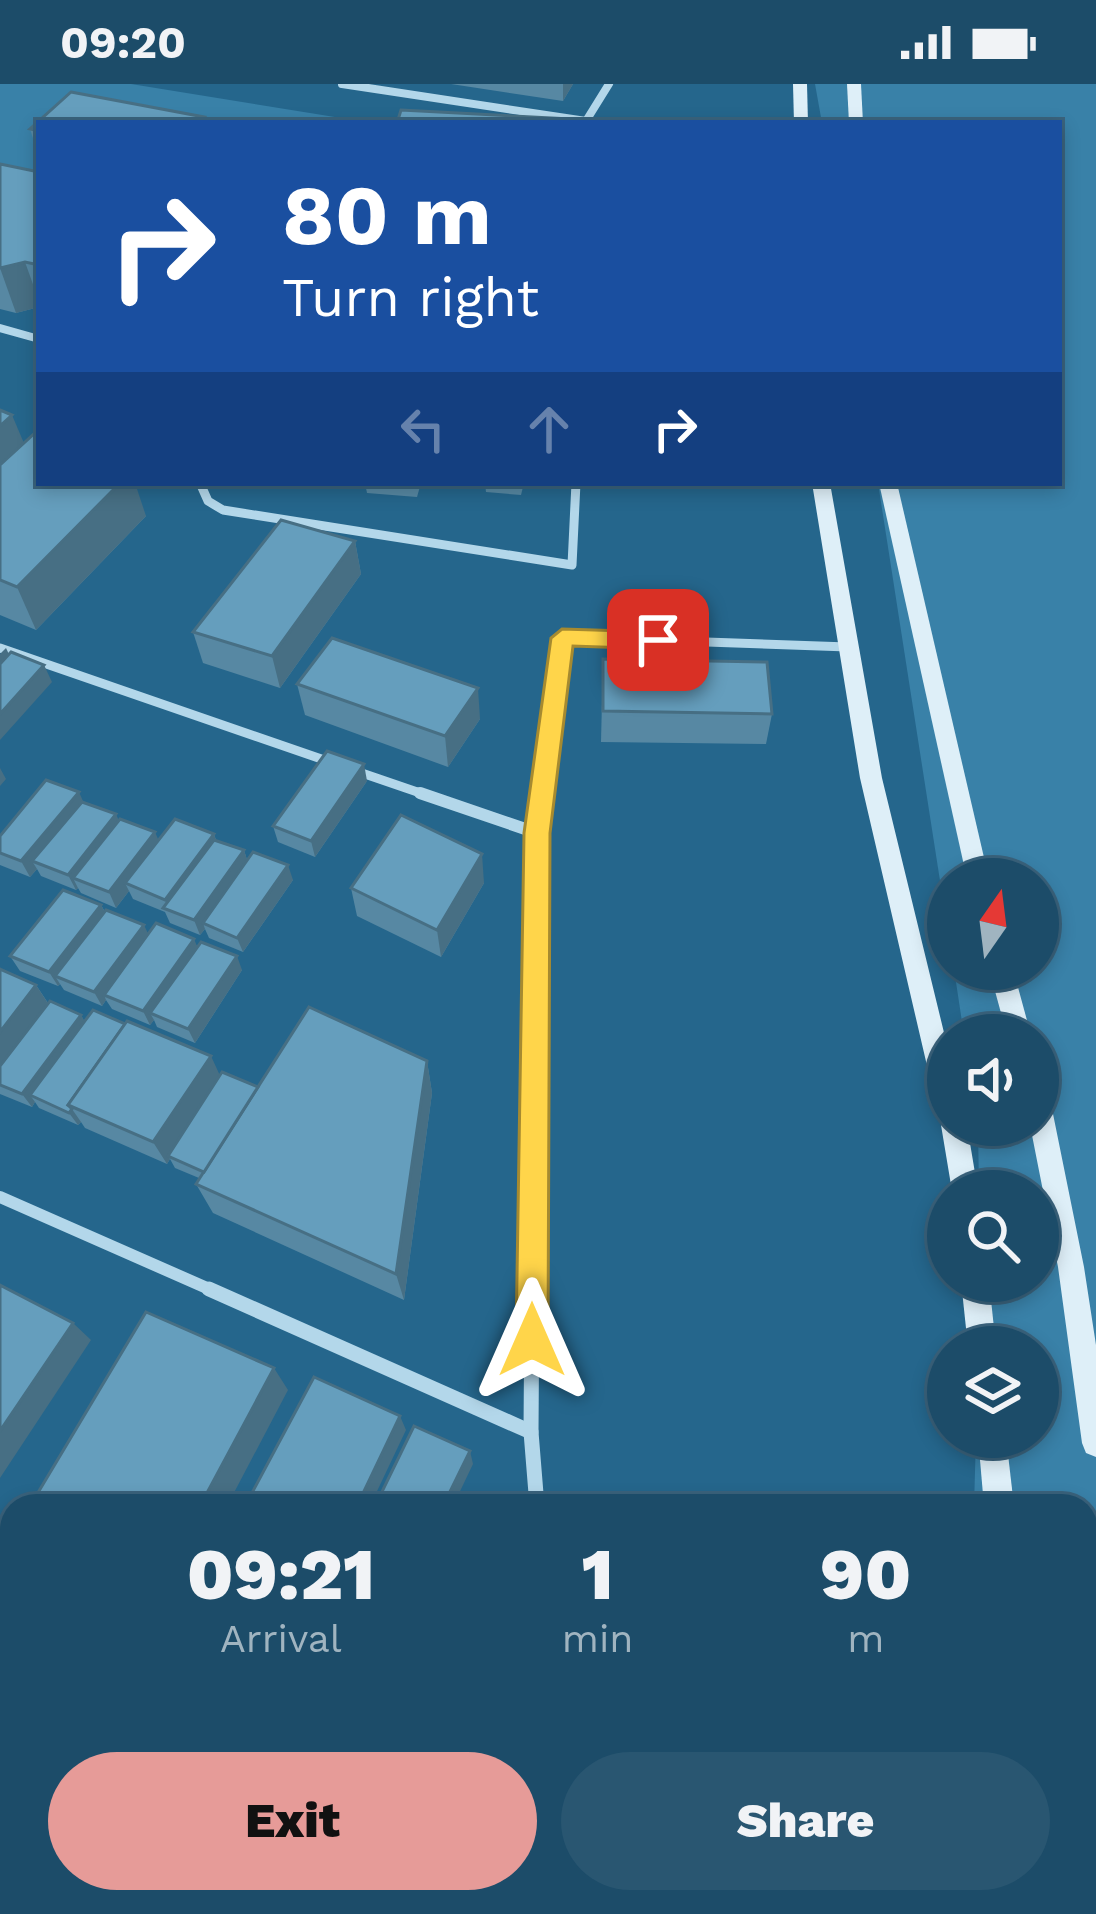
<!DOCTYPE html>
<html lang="en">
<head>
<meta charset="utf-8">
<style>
	:root { --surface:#1c4c69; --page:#295671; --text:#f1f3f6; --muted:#a0b4c0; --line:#3a637d; --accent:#e69b98 }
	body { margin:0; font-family:"Work Sans",sans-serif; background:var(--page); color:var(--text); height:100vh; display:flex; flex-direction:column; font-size:45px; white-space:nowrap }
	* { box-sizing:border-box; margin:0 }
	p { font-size:39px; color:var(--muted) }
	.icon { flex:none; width:66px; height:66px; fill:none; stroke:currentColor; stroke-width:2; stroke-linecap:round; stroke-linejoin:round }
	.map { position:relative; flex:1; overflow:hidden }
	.panel { position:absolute; left:0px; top:1410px; width:1098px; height:420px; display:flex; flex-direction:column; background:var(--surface); border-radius:36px 36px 0 0; box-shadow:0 6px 18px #0003,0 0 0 3px var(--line) }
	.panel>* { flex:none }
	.hud { position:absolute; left:36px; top:36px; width:1026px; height:366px; border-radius:0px; box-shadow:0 6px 18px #0003,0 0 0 3px var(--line); background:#1a4fa0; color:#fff; overflow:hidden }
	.needle { width:78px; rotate:14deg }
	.controls { position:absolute; left:927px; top:774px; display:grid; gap:24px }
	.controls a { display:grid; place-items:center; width:132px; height:132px; border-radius:50%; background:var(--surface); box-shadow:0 6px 18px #0003,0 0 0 3px var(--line); font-size:60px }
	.pin { position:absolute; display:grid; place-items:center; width:102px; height:102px; color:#fff; margin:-51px; border-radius:24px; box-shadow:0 6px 18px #0006 }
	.me { position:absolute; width:132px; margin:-66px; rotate:0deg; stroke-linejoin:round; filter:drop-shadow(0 0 9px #0008) }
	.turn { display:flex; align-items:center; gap:42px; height:252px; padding:0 48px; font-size:54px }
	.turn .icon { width:156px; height:156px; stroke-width:2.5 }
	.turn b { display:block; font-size:84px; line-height:102px }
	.lanes { display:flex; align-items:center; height:114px; padding:0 48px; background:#0003; justify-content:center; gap:60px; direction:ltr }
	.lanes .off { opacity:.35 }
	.eta { display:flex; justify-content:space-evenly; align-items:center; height:204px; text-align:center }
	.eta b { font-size:72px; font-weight:800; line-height:84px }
	.cta { display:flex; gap:24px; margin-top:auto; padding:24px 48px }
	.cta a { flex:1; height:138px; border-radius:72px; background:var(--accent); color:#111; font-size:48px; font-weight:800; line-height:138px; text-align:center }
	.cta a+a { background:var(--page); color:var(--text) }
	.status { display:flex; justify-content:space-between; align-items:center; height:84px; padding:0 60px; background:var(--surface); direction:ltr }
	.status svg { height:33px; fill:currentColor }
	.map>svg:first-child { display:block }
</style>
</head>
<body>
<div class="status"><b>09:20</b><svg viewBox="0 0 49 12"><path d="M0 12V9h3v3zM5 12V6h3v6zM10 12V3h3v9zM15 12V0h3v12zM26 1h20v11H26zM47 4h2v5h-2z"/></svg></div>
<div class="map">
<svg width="1096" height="1830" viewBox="0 0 1096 1830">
	<rect width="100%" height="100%" fill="#25668c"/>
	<!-- green -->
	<g fill="#3981a8">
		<path d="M0,0h131l241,39h-333v64l-39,-8z"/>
		<path d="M815,0h281v1830h-128l1,-12h117v-396h-112l2,-69h62v-90h-61l1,-66h60v-90h-59l-1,-66h60v-90h-74l-10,-66h84v-90h-90v53l-70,-449h181v-360h-237z"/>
	</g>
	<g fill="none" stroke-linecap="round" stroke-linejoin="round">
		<!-- street-far3 -->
		<g stroke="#b3d7ea" stroke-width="8">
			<path d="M342,0l244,37 23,-37"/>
			<path d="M0,244l39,11"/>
		</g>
		<!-- street-far2 -->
		<g stroke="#b3d7ea" stroke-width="9">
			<path d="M200,399l8,18 15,9 349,55 4,-82"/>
			<path d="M0,564l333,115"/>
			<path d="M353,686l76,26"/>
			<path d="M542,712l20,-159 286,10"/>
		</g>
		<!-- street-far1 -->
		<g stroke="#b3d7ea" stroke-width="12">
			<path d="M420,709l117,40"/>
			<path d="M0,1113l216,95"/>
			<path d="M532,1208l5,-459 5,-40"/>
		</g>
		<!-- street -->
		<g stroke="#b3d7ea" stroke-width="15">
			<path d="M209,1205l322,143"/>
			<path d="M532,1205l-1,143 6,74"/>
			<path d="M557,1818v12"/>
		</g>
		<!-- secondary -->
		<g fill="#deeff8" fill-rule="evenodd">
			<path d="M793,0h14l1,39h-14z"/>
			<path d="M847,0h14l2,39h-14z"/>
			<path d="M812,399h18l52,295 66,271v62l-9,-3 -4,-8 -75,-322z"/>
			<path d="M879,399h18l92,396h-22z"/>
			<path d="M989,885h24l18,66h-24z"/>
			<path d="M1038,1009l9,3 4,8 33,163 12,78v112l-10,-4 -4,-10 -24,-176 -28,-142h8z"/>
			<path d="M948,1032v9h19l11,66h-26l-11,-66z"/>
			<path d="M961,1197h28l7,66h-28z"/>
			<path d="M978,1353h28l8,69h-30z"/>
			<path d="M1018,1818h34l1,12h-34z"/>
		</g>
	</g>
	<!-- wall -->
	<g fill="#5788a3">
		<path d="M451,0h122l-10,17z"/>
		<path d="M39,39v34l-9,-28z"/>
		<path d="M0,80l39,8v135l-23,6 -16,-4z"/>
		<path d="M0,326l24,33 122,73 -110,114 -36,-15z"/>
		<path d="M365,399h56l-4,14 -50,-4z"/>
		<path d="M485,399h39l-3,12 -35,-3z"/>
		<path d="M355,457l6,33 -81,114 -77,-25 -10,-31z"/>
		<path d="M603,575l169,55 -6,30 -165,-2z"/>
		<path d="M297,600l183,35 -32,48 -143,-52z"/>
		<path d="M367,697l-52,76 -37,-15 -5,-16z"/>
		<path d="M84,718l75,39 55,-7 2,6 28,10 3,10 46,20 -50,72 -34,-14 -4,-9 -5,6 -30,-12 -5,-11 -32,-13 -4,-8 -13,17 -35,-15 -3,-5 -2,2 -35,-14 -4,-7 -7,8 -30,-12v-29z"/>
		<path d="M484,799l-43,74 -84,-41 -6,-28z"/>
		<path d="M101,821l4,7 43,22 50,12 44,24 -47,73 -38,-16 -3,-7 -4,5 -38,-16 -6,-9 -4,6 -38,-16 -4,-6 -2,2 -38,-15 -10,-15z"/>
		<path d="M0,885l36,16 12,18 33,12 3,6 136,54 38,12 169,-26 5,32 -28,207 -191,-87 -17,-29 3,-6 -24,-10 -5,-9 -3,5 -82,-36 -4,-6 -3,3 -39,-17 -4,-6 -3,5 -32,-13z"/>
	</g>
	<!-- shaded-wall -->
	<g fill="#476f84">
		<path d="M563,0h10l-10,17z"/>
		<path d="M25,178l14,39v6l-23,6 -16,-45z"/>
		<path d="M12,331l14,33 -26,24v-46z"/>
		<path d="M120,399h15l11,33 -110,114 -19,-43z"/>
		<path d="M355,457l6,33 -81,114 -8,-32z"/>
		<path d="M6,564l8,17 -14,15v-26z"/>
		<path d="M44,581l8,17 -52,58v-26z"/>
		<path d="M478,604l2,31 -32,48 -3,-31z"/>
		<path d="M364,680l3,17 -52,76 -4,-16z"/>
		<path d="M0,684l6,11 -6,7z"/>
		<path d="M79,708l7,16 -54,53 5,8 -7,8 -9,-16z"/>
		<path d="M116,730l7,16 -50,48 5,10 -2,2 -8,-15z"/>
		<path d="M155,748l7,16 -37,35 4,8 -13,17 -7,-16z"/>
		<path d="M214,750l5,16 -49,61 -5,-11z"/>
		<path d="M244,766l5,16 -46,57 2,6 -5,6 -6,-15z"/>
		<path d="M482,770l2,29 -43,74 -4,-27z"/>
		<path d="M288,781l5,15 -50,72 -6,-14z"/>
		<path d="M101,821l8,15 -54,56 5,8 -2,2 -9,-14z"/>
		<path d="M144,841l7,15 -47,55 2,5 -4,6 -8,-14z"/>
		<path d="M194,855l6,14 -50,60 4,7 -4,5 -7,-14z"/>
		<path d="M237,872l5,14 -47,73 -7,-14z"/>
		<path d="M36,901l17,26 -53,70v-49z"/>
		<path d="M81,931l8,14 -59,66 5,7 -3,5 -10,-13z"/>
		<path d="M211,972l11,24 -54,76 2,3 -3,5 -14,-22z"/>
		<path d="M427,977l5,32 -28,207 -8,-26z"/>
		<path d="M72,1025l9,13 -3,3 -9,-12z"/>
		<path d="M73,1239l18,17 -91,138v-47z"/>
		<path d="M274,1284l14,22 -61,116h-27z"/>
		<path d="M400,1332l6,14 -36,76h-13z"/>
		<path d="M470,1367l3,13 -20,42h-10z"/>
		<path d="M0,1741l12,5v44l-12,26z"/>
		<path d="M429,1818h5l-3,12h-5z"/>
	</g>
	<!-- building -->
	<g fill="#659ebd" stroke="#476f84" stroke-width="3">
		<path d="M71,8l133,25 -7,6h-158v8l-9,-2z"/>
		<path d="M401,26l187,10 -1,3h-190z"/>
		<path d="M0,80l39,8v93l-14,-3 -25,6z"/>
		<path d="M0,326l12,5 -12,11z"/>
		<path d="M36,348l3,1v50h81l-103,104 -17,-7v-115z"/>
		<path d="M281,436l74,21 -83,115 -79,-24z"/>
		<path d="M332,554l146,50 -33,48 -148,-52z"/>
		<path d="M11,568l33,13 -44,49v-50z"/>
		<path d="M603,575l164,3 5,52 -169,-3z"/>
		<path d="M327,667l37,13 -53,77 -38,-15z"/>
		<path d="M46,696l33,12 -58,69 -21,-8v-17z"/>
		<path d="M82,718l34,12 -48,61 -36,-14z"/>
		<path d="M401,731l81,39 -45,76 -86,-42z"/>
		<path d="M120,735l35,13 -46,60 -36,-14z"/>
		<path d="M175,735l39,15 -49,66 -40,-17z"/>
		<path d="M214,756l30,10 -50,70 -31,-12z"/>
		<path d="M253,768l35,13 -51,73 -34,-15z"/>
		<path d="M63,806l38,15 -52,67 -39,-16z"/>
		<path d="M106,826l38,15 -50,67 -39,-16z"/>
		<path d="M156,839l38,16 -51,72 -39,-16z"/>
		<path d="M201,858l36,14 -49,73 -38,-16z"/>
		<path d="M0,885l36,16 -36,47z"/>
		<path d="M50,917l31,14 -59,79 -22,-9v-19z"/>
		<path d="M309,923l118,54 -31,213 -200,-90z"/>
		<path d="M93,926l32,14 -57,81 4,4 -3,4 -39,-18z"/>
		<path d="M127,937l84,35 -58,86 -85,-37z"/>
		<path d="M222,988l36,15 -54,85 -36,-16z"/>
		<path d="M0,1201l73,38 -73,108z"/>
		<path d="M146,1228l128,56 -74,138h-170z"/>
		<path d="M314,1293l86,39 -43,90h-112z"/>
		<path d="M414,1342l56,25 -27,55h-68z"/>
		<path d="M12,1452v117l-12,-6v-91z"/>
		<path d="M53,1818h376l-3,12h-356l-19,-7z"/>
	</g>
	<!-- route -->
	<path fill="#ffd54a" stroke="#a68a30" stroke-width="3" d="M562,545l96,3 11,8 -11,9 -85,-3 -23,187 -2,507 -5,11 -11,5 -11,-5 -5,-11 8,-507 27,-195z"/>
</svg>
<div class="controls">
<a><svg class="needle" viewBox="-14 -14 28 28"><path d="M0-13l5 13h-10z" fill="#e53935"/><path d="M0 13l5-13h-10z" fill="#a0b4c0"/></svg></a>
<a><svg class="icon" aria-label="sound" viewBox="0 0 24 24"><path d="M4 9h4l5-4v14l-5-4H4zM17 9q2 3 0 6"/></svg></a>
<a><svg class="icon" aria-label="search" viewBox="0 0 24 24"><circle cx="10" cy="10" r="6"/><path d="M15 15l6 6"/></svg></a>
<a><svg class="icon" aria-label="layers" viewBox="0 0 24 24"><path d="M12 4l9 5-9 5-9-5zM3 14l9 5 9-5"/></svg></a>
</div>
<div class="pin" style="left:658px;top:556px;background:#d93025"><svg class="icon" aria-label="arrive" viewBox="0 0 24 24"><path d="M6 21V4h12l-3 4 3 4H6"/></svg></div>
<svg class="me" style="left:532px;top:1256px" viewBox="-20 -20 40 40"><path d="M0-17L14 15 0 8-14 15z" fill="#ffd54a" stroke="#fff" stroke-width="4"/></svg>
<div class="hud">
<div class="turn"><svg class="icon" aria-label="right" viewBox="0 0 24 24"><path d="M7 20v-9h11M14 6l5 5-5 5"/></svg><div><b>80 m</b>Turn right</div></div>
<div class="lanes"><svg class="icon off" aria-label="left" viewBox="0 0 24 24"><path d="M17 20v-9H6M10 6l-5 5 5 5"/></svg><svg class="icon off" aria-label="ahead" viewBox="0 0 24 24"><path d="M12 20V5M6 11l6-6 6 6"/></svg><svg class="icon" aria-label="right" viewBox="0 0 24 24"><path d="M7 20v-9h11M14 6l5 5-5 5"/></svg></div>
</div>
<section class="panel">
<div class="eta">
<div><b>09:21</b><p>Arrival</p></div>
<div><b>1</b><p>min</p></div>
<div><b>90</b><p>m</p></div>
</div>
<div class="cta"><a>Exit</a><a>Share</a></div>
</section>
</div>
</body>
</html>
